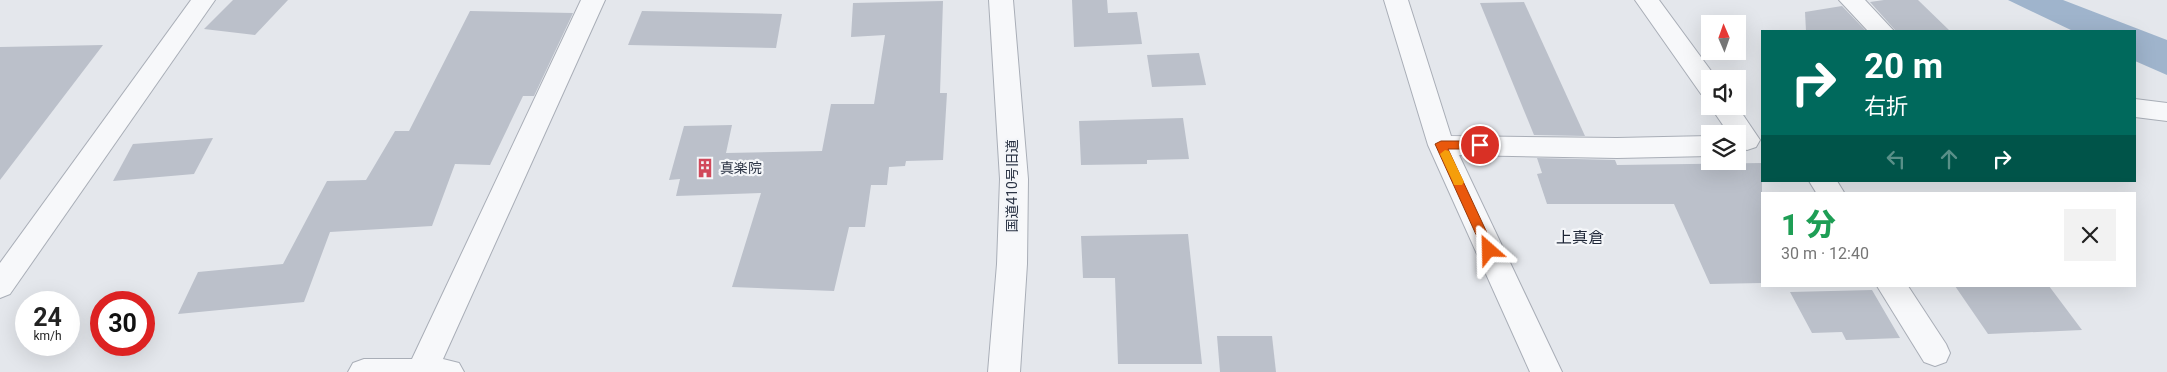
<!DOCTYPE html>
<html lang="ja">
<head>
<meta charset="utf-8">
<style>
	:root { --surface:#fff; --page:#f2f2f2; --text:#222; --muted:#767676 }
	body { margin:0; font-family:Roboto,"Noto Sans JP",sans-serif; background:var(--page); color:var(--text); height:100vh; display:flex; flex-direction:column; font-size:19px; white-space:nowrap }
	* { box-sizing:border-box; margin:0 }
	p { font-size:16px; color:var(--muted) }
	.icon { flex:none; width:28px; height:28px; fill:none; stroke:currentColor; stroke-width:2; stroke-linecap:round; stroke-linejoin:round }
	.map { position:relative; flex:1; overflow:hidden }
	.panel { position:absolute; left:1761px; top:192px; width:375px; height:95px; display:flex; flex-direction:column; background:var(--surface); border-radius:0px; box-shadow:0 5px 20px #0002 }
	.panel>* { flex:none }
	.banner { position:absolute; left:1761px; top:30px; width:375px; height:152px; border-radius:0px; box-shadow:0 5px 20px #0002; background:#00695c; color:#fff; overflow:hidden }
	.needle { width:32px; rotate:358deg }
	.tools { position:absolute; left:1701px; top:15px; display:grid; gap:10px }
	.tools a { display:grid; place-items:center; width:45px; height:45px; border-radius:0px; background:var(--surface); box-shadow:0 5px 20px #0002; font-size:25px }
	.speed { position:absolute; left:15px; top:291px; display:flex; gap:10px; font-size:25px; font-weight:700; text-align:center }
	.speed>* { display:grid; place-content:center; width:65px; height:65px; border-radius:50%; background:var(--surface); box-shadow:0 5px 20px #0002; line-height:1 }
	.speed small { font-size:12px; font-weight:400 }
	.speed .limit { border:8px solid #d22; background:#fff; color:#111 }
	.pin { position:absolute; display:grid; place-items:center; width:42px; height:42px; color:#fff; margin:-21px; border:2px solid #fff; border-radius:50%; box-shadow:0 1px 5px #0007 }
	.me { position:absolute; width:55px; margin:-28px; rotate:335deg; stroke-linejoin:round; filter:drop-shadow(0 0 4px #0008) }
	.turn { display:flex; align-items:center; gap:18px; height:105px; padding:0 20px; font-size:22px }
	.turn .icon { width:65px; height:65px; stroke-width:2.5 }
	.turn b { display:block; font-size:35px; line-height:42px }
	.lanes { display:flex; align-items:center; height:48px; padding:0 20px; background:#0003; justify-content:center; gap:25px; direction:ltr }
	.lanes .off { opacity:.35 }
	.round { display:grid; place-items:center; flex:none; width:52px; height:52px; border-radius:0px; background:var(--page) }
	.headline { display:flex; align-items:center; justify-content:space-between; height:85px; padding:0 20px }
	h1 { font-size:30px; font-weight:800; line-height:38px; color:#1e9e55 }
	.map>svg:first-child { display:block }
</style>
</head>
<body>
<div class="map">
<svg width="2167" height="372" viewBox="0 0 2167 372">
	<rect width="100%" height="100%" fill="#e4e7ec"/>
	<!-- water -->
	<path fill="#9fb4cc" d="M2008,0h55l104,40v35l-32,-14v-30h-62z"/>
	<!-- building -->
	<g fill="#bbc0ca">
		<path d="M233,0h55l-33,35 -51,-6z"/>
		<path d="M1072,0h35l1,13 29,-1 5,32 -68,3z"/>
		<path d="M1884,0h34l32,31h-54l-26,-29z"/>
		<path d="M943,1l-3,92h7l-4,67 -37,1 -1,5 -16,1 -2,18h-16l-6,42h-16l-15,64 -102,-4 29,-94 -85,3 4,-17 -11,1 15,-54 48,-1 -6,28 96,-2 9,-47h43l11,-69 -34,2 2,-34z"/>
		<path d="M1524,2l61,134 -51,-1 -54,-132z"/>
		<path d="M1842,6l24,25h-60l-1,-19z"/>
		<path d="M470,11l103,2 -39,83h-11l-33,69 -35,-1 -23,62 -102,6 -26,70 -126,12 20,-42 85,-8 44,-83 39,-1 29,-49h14z"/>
		<path d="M642,11l140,3 -6,34 -148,-3z"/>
		<path d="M103,45l-103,135v-133z"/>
		<path d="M1199,53l7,32 -54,2 -5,-32z"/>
		<path d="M1183,118l6,41 -42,1v4l-66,1 -2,-44z"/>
		<path d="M213,138l-19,36 -81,7 20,-37z"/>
		<path d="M1537,158l78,2 2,5 145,-2v120l-52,1 -36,-80h-127l-10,-30 5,-1z"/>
		<path d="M1188,234l14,130h-84l-3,-86h-32l-2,-42z"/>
		<path d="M1955,286h94l33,44 -94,4z"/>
		<path d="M1872,290l28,48 -54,2 -4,-8 -30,1 -22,-41z"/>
		<path d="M1217,336h55l4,36h-56z"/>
	</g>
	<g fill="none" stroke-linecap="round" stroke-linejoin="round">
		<defs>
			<g id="minor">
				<path d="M191,0h24l-205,294 -10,4v-35z"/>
				<path d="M581,0h24l-162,359 16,4 5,9h-116l5,-9 11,-4h48z"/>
				<path d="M1384,0h24l43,136 166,2 93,-2v20l-93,2 -158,-3 103,217h-32l-102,-227z"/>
				<path d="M1635,0h24l58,79h-7v18l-9,-3z"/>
				<path d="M1839,0h26l29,31h-26z"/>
				<path d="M2135,99l32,4v18l-32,-4z"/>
				<path d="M1710,106h27l23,34 -4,7 -9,3 -9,-3v-13h-9z"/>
				<path d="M1809,181h28l8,13h-28z"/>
				<path d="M1877,286h31l38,58 4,9 -4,9 -11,4 -11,-4z"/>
			</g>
			<path id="tertiary" d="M989,0h24l15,179 -1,85 -7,108h-32l9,-108 3,-85z"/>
		</defs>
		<!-- minor casing -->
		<use href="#minor" stroke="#a9aeb7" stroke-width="2"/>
		<!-- tertiary casing -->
		<use href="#tertiary" stroke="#a9aeb7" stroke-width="2"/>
		<!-- minor -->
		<use href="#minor" fill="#f7f8fa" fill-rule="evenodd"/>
		<!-- tertiary -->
		<use href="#tertiary" fill="#f7f8fa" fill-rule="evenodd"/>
	</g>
	<!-- route -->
	<path fill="#ea580c" stroke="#983908" d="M1441,141h39l6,4 -6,4h-32l47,101 -1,3 -5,1 -6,-4 -48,-106z"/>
	<!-- slow -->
	<path fill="#f59e0b" d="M1445,150l4,1 15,31 -2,3h-8l-1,-3 -13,-28z"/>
	<!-- icons -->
	<defs>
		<symbol id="building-bare" viewBox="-9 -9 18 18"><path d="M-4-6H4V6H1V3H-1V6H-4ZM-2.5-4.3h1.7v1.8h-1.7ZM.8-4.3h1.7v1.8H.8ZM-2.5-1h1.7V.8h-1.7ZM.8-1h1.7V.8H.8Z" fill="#d1495b" stroke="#f4f6f9" stroke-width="2.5" paint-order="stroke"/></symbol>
	</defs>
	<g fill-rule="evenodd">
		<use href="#building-bare" x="691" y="154" width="28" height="28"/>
	</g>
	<g text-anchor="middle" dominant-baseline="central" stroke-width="4.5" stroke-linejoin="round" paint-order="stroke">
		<!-- poi labels -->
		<g font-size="14" fill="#2b3445" stroke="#f4f6f9" text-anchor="start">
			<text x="720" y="168">真楽院</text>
		</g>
		<!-- street labels -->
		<g font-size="14" fill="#2b3445" stroke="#f4f6f9">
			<text transform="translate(1012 186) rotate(-90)">国道410号旧道</text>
		</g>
		<!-- quarter labels -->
		<g font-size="16" fill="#1d2536" stroke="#f4f6f9">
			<text x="1580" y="237">上真倉</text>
		</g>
	</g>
</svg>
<div class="tools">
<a><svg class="needle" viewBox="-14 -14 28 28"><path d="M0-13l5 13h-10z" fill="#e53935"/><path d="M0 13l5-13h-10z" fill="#767676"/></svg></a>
<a><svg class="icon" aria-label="sound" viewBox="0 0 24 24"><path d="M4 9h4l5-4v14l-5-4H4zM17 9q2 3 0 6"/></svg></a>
<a><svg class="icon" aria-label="layers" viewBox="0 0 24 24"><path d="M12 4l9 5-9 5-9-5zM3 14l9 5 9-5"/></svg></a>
</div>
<div class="speed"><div>24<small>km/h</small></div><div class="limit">30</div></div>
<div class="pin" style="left:1480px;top:145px;background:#d93025"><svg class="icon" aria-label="arrive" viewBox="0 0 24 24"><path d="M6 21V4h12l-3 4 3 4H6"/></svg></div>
<svg class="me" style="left:1489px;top:250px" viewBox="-20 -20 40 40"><path d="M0-17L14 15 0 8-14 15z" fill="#ea580c" stroke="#fff" stroke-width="4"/></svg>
<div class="banner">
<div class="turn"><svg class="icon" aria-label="right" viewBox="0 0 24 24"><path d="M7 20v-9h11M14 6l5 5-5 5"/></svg><div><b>20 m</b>右折</div></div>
<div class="lanes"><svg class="icon off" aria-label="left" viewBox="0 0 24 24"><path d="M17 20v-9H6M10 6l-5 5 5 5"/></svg><svg class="icon off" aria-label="ahead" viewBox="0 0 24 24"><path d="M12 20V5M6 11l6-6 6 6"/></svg><svg class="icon" aria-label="right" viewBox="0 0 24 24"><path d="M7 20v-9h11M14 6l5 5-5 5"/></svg></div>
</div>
<section class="panel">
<div class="headline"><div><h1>1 分</h1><p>30 m · 12:40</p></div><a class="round"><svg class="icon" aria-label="close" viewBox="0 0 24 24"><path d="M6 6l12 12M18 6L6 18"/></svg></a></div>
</section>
</div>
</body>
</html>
